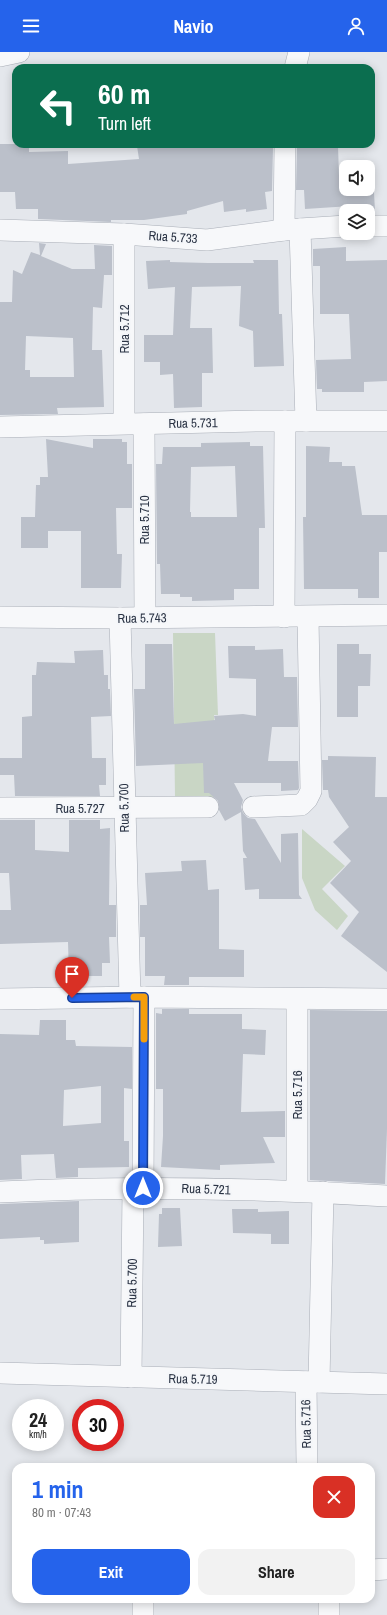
<!DOCTYPE html>
<html lang="en">
<head>
<meta charset="utf-8">
<style>
	:root { --surface:#fff; --page:#f2f2f2; --text:#222; --muted:#767676; --accent:#2563eb }
	body { margin:0; font-family:"Archivo Narrow",sans-serif; background:var(--page); color:var(--text); height:100vh; display:flex; flex-direction:column; font-size:15px; white-space:nowrap }
	* { box-sizing:border-box; margin:0 }
	p { font-size:13px; color:var(--muted) }
	.icon { flex:none; width:22px; height:22px; fill:none; stroke:currentColor; stroke-width:2; stroke-linecap:round; stroke-linejoin:round }
	.map { position:relative; flex:1; overflow:hidden }
	.drawer { position:absolute; left:12px; top:1411px; width:363px; height:140px; display:flex; flex-direction:column; background:var(--surface); border-radius:12px; box-shadow:0 2px 10px #0003 }
	.drawer>* { flex:none }
	.guide { position:absolute; left:12px; top:12px; width:363px; height:84px; border-radius:12px; box-shadow:0 2px 10px #0003; background:#0b6e4f; color:#fff; overflow:hidden }
	.fabs { position:absolute; left:339px; top:108px; display:grid; gap:8px }
	.fabs a { display:grid; place-items:center; width:36px; height:36px; border-radius:8px; background:var(--surface); box-shadow:0 2px 10px #0003; font-size:20px }
	.speed { position:absolute; left:12px; top:1347px; display:flex; gap:8px; font-size:20px; font-weight:700; text-align:center }
	.speed>* { display:grid; place-content:center; width:52px; height:52px; border-radius:50%; background:var(--surface); box-shadow:0 2px 10px #0003; line-height:1 }
	.speed small { font-size:10px; font-weight:400 }
	.speed .limit { border:6px solid #d22; background:#fff; color:#111 }
	.pin { position:absolute; display:grid; place-items:center; width:34px; height:34px; color:#fff; margin:-41px -17px; border-radius:50% 50% 50% 0; rotate:-45deg; box-shadow:0 0 4px #0007 }
	.pin .icon { rotate:45deg }
	.me { position:absolute; width:44px; margin:-22px; rotate:0deg; stroke-linejoin:round; filter:drop-shadow(0 0 3px #0008) }
	.turn { display:flex; align-items:center; gap:14px; height:84px; padding:0 20px; font-size:18px }
	.turn .icon { width:52px; height:52px; stroke-width:2.5 }
	.turn b { display:block; font-size:28px; line-height:34px }
	.round { display:grid; place-items:center; flex:none; width:42px; height:42px; border-radius:12px; background:var(--page) }
	.overview { display:flex; align-items:center; justify-content:space-between; height:68px; padding:0 20px }
	h1 { font-size:24px; font-weight:700; line-height:30px; color:var(--accent) }
	.primary-button { display:flex; gap:8px; margin-top:auto; padding:8px 20px }
	.primary-button a { flex:1; height:46px; border-radius:12px; background:var(--accent); color:#fff; font-size:16px; font-weight:700; line-height:46px; text-align:center }
	.primary-button a+a { background:var(--page); color:var(--text) }
	header { display:flex; justify-content:space-between; align-items:center; height:52px; padding:0 20px; background:var(--accent); color:#fff; font-size:18px; font-weight:700 }
	.map>svg:first-child { display:block }
</style>
</head>
<body>
<header><svg class="icon" aria-label="menu" viewBox="0 0 24 24"><path d="M4 6h16M4 12h16M4 18h16"/></svg>Navio<svg class="icon" aria-label="person" viewBox="0 0 24 24"><circle cx="12" cy="8" r="4"/><path d="M4 21q1-7 8-7t8 7"/></svg></header>
<div class="map">
<svg width="387" height="1563" viewBox="0 0 387 1563">
	<rect width="100%" height="100%" fill="#e4e7ec"/>
	<!-- green -->
	<g fill="#c9d6c5">
		<path d="M173,581h42l3,82h-4l5,80 -7,3h-37z"/>
		<path d="M302,777l43,37 -23,23 26,27 -11,14 -22,-20 -13,-32z"/>
	</g>
	<!-- building -->
	<g fill="#bbc0ca" fill-rule="evenodd">
		<path d="M0,92h29v8l39,-1v13l71,-5 -2,-13 2,-2h91l1,3h42l-1,44 -7,1 2,17 -21,3v-3l-22,3 -1,-11 -36,10v3l-43,6h-33v2l-73,-3v-10h-22l-1,-17h-15z"/>
		<path d="M338,94l1,30 7,-1v14h22v-14l5,-1 2,37h-24v-5l-46,3 -1,-19h-8l1,-43z"/>
		<path d="M39,191l7,1 -5,12 31,13h23l-1,-24 18,1v29h-8l-2,33 -9,-1 -1,43h10l2,57 -47,1 1,6 -58,1v-113h12l1,-32 9,4 9,-22 9,3zM26,284l47,2 1,39h-44v-7h-5z"/>
		<path d="M346,195v14l41,-1v121l-23,1v10h-42v-3h-5l-1,-29 35,-1 -2,-45h-29v-48h-7v-17z"/>
		<path d="M170,208v2l38,1h46l-1,-3h25l1,54h3l2,52 -30,1 -1,-36 -14,-5 2,-40 -49,1 -2,41h22l1,45h-11v34l-28,1 -1,-34 -13,1v-13h-16v-27h29l2,-48 -27,2 -2,-28z"/>
		<path d="M46,387l47,9v-9h29v3h5v22h5v44h-16l1,46h5l-1,34h-40v-57h-33v17h-27v-31h14l1,-32h4v-8h8z"/>
		<path d="M250,390v4h13l2,82h-6v61h-25v11l-42,1v-4h-12v-3h-19l-1,-30h-3l-1,-100h6l1,-17h38v-4zM235,414l2,51h-46v-5h-1l1,-45z"/>
		<path d="M306,394l24,1 -1,15h13v4h13l7,49h25v37h-8v46h-21v-9h-54l-1,-72h3z"/>
		<path d="M145,592h27l2,80 41,-4 -1,-4 29,-2 13,2v-37l-27,-1 -1,-32h27v4l28,-1 1,28h13l1,50h-26l-4,34h30l1,27 -1,2 -17,1v-8h-47l9,17 -2,7 2,6 5,5 7,1 26,44v-29l17,-1 1,62 3,4h-43v-10l-14,1 -2,-32h4l-4,-7 -2,-39 -16,9 -6,-11 -1,-9 -9,-8h-5l-1,-30 -67,3 -2,-77h11z"/>
		<path d="M337,592h22v10h12l-1,32h-12v31h-21z"/>
		<path d="M103,598l1,25h4v14h2l1,27 -20,1 1,41h14v27h-7l1,11h-85l-1,-21h-14v-17h22v-41l10,-1v-41h4l1,-13 38,1 -1,-12z"/>
		<path d="M328,704l48,1 -1,40h12v175l-46,-36 18,-24 -29,-29 21,-22 -18,-19 16,-15 -20,-30 -1,-7h-5l-1,-30h6z"/>
		<path d="M0,768h35v30l34,2v-32h31v9l10,-1 -1,77h7v32h-7l1,26h-8v13h-33l-1,-34 -68,2v-34h11l-2,-37h-9z"/>
		<path d="M206,808l2,30 11,-1v60l25,1v27h-55v8h-25l1,-9h-20v-39h-5v-32h7l-2,-32 37,-2 -1,-10z"/>
		<path d="M162,957h27v5h53v15l24,1 -1,25 -22,-1 -2,58 44,-1v26h-22l12,26 -55,2v5l-59,-3 2,-31v-47h-7v-76l6,1z"/>
		<path d="M310,958l77,1v118l-2,55 -75,-4z"/>
		<path d="M40,968h26v20h9l1,6 56,1v42l-8,-1v53h5v26l-51,1v9l-22,1 -2,-24 -33,1 1,24 -22,1v-146l39,1zM101,1034v37l-38,3 1,-36z"/>
		<path d="M79,1149v41l-35,2v-4h-4v-3l-40,2v-35z"/>
		<path d="M162,1156h18l2,38 -24,1 1,-33h3z"/>
		<path d="M232,1157h26v3l31,-1v33h-18v-10l-38,-1z"/>
	</g>
	<g fill="none" stroke-linecap="round" stroke-linejoin="round">
		<defs>
			<g id="street">
				<path d="M0,4l19,-4"/>
				<path d="M295,16l4,-16"/>
				<path d="M368,174h19"/>
				<path d="M300,177l6,192"/>
				<path d="M0,178l124,4 83,6 77,-10 62,-4"/>
				<path d="M284,178l1,-86"/>
				<path d="M124,371v-189"/>
				<path d="M144,372l1,193"/>
				<path d="M0,375l258,-6h129"/>
				<path d="M0,565l120,1 267,-3"/>
				<path d="M284,565l1,-196"/>
				<path d="M120,566l10,379"/>
				<path d="M253,755l48,-2 6,-6 4,-8 -3,-174"/>
				<path d="M0,756l208,-1"/>
				<path d="M0,947l144,-2 243,2"/>
				<path d="M297,948v190"/>
				<path d="M143,1136l1,-191"/>
				<path d="M0,1140c129,-6 258,-4 387,4"/>
				<path d="M0,1321l387,11"/>
				<path d="M131,1325l2,-189"/>
				<path d="M306,1330l1,85"/>
				<path d="M319,1330l4,-190"/>
				<path d="M371,1518l16,-1"/>
				<path d="M143,1547v16"/>
				<path d="M329,1547v16"/>
			</g>
		</defs>
		<!-- street casing -->
		<use href="#street" stroke="#a9aeb7" stroke-width="22"/>
		<!-- street -->
		<use href="#street" stroke="#f7f8fa" stroke-width="21"/>
	</g>
	<g fill="none" stroke-linecap="round" stroke-linejoin="round">
		<defs>
			<path id="route" d="M72,946l72,-1 -1,191"/>
		</defs>
		<!-- route casing -->
		<use href="#route" stroke="#184099" stroke-width="10"/>
		<!-- route -->
		<use href="#route" stroke="#2563eb" stroke-width="7"/>
		<!-- slow -->
		<path stroke="#f59e0b" stroke-width="7" d="M134,945h10v42"/>
	</g>
	<g text-anchor="middle" dominant-baseline="central" stroke-width="4" stroke-linejoin="round" paint-order="stroke">
		<!-- street labels -->
		<g font-size="13" fill="#2b3445" stroke="#f4f6f9">
			<text transform="translate(173 185) rotate(4)">Rua 5.733</text>
			<text transform="translate(124 277) rotate(-90)">Rua 5.712</text>
			<text transform="translate(193 371) rotate(-1)">Rua 5.731</text>
			<text transform="translate(144 468) rotate(-90)">Rua 5.710</text>
			<text transform="translate(142 566) rotate(-1)">Rua 5.743</text>
			<text x="80" y="756">Rua 5.727</text>
			<text transform="translate(124 756) rotate(-91)">Rua 5.700</text>
			<text transform="translate(297 1043) rotate(-90)">Rua 5.716</text>
			<text transform="translate(206 1137) rotate(2)">Rua 5.721</text>
			<text transform="translate(132 1231) rotate(-89)">Rua 5.700</text>
			<text transform="translate(193 1327) rotate(1)">Rua 5.719</text>
			<text transform="translate(306 1372) rotate(-91)">Rua 5.716</text>
		</g>
	</g>
</svg>
<div class="fabs">
<a><svg class="icon" aria-label="sound" viewBox="0 0 24 24"><path d="M4 9h4l5-4v14l-5-4H4zM17 9q2 3 0 6"/></svg></a>
<a><svg class="icon" aria-label="layers" viewBox="0 0 24 24"><path d="M12 4l9 5-9 5-9-5zM3 14l9 5 9-5"/></svg></a>
</div>
<div class="speed"><div>24<small>km/h</small></div><div class="limit">30</div></div>
<div class="pin" style="left:72px;top:946px;background:#d93025"><svg class="icon" aria-label="arrive" viewBox="0 0 24 24"><path d="M6 21V4h12l-3 4 3 4H6"/></svg></div>
<svg class="me" style="left:143px;top:1136px" viewBox="-20 -20 40 40"><circle r="17" fill="#2563eb" stroke="#fff" stroke-width="3"/><path d="M0-11L8 9 0 5-8 9z" fill="#fff"/></svg>
<div class="guide">
<div class="turn"><svg class="icon" aria-label="left" viewBox="0 0 24 24"><path d="M17 20v-9H6M10 6l-5 5 5 5"/></svg><div><b>60 m</b>Turn left</div></div>
</div>
<section class="drawer">
<div class="overview"><div><h1>1 min</h1><p>80 m · 07:43</p></div><a class="round" style="background:#d93025;color:#fff"><svg class="icon" aria-label="close" viewBox="0 0 24 24"><path d="M6 6l12 12M18 6L6 18"/></svg></a></div>
<div class="primary-button"><a>Exit</a><a>Share</a></div>
</section>
</div>
</body>
</html>
